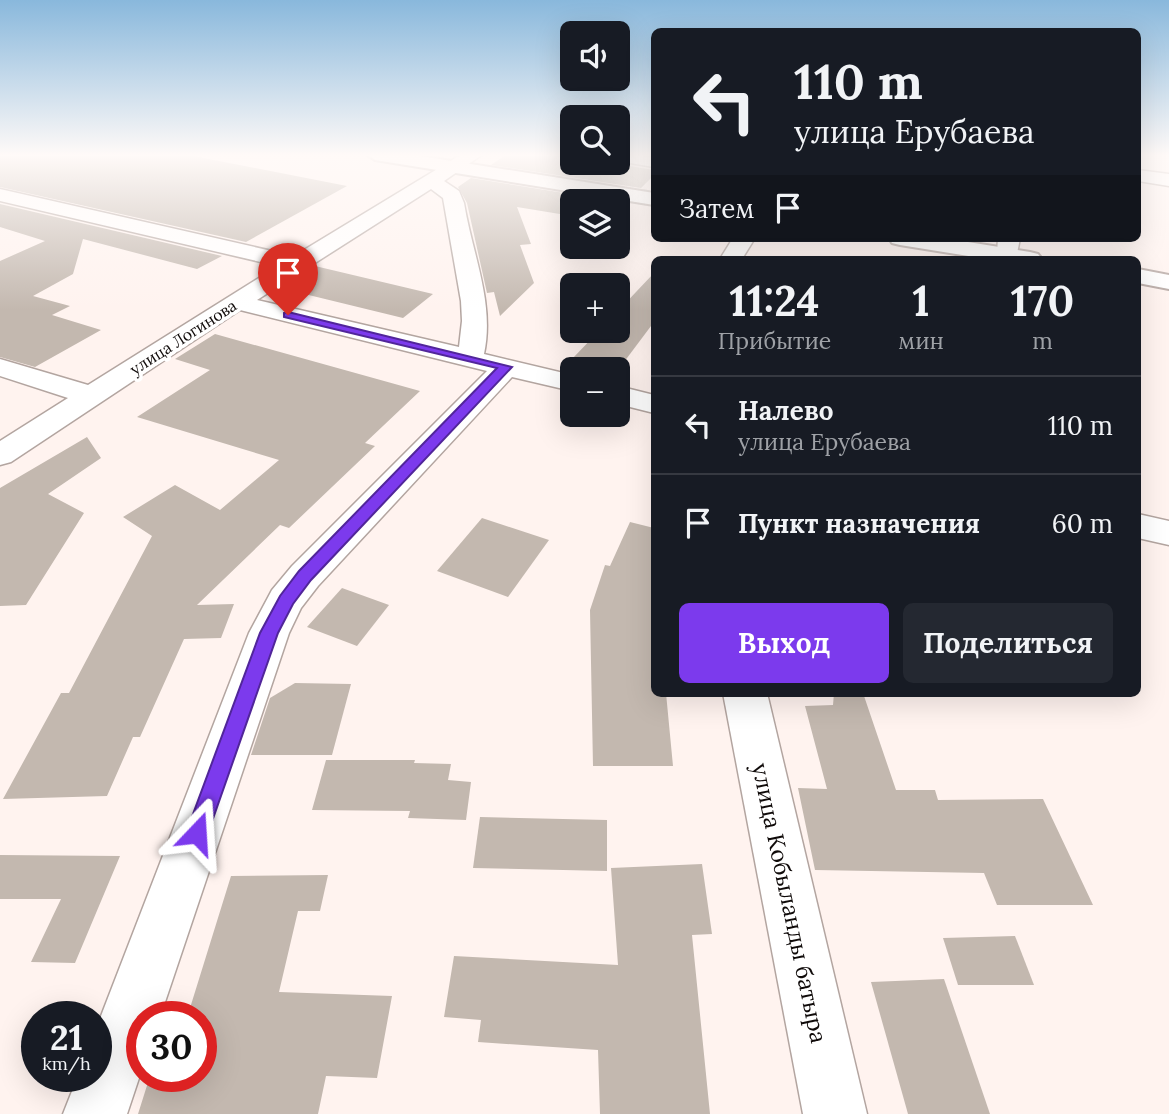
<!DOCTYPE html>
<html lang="ru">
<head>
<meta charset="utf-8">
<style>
	:root { --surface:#171b24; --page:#242831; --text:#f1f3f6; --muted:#9ea1a6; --line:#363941; --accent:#7c3aed }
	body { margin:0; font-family:Lora,serif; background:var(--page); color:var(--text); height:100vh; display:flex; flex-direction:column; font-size:26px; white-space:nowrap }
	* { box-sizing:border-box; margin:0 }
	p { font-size:23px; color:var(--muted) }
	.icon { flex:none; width:38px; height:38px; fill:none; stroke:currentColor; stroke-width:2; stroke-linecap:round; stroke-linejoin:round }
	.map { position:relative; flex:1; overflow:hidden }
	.panel { position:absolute; left:651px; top:256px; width:490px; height:441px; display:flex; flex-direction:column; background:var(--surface); border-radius:10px; box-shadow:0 7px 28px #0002 }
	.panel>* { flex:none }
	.hud { position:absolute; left:651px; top:28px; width:490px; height:214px; border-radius:10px; box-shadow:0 7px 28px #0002; background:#171b24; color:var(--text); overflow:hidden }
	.fabs { position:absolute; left:560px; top:21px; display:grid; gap:14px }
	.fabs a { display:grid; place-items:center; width:70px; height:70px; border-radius:10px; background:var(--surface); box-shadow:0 7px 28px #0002; font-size:35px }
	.speed { position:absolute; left:21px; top:1001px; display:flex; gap:14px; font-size:35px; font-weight:700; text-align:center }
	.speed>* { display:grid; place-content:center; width:91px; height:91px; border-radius:50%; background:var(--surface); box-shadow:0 7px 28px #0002; line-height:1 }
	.speed small { font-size:18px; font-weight:400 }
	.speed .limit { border:10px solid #d22; background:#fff; color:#111 }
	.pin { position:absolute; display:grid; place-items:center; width:60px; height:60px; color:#fff; margin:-72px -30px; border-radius:50% 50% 50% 0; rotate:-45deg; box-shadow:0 0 7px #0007 }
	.pin .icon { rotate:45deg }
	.me { position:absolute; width:77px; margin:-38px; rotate:20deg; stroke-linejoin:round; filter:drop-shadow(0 0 5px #0008) }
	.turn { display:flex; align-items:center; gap:24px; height:147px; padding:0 28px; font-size:32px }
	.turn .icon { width:91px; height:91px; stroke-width:2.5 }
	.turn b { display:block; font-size:49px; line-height:60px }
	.then { display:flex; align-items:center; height:66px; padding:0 28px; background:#0003; gap:14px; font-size:26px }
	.eta { display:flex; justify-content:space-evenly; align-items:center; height:119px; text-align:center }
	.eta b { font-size:42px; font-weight:700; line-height:49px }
	.action { display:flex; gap:14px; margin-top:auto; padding:14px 28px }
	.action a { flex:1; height:80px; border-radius:10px; background:var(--accent); color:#fff; font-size:28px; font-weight:700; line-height:80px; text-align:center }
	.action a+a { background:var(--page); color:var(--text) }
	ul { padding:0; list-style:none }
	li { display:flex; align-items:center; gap:21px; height:98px; padding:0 28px; border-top:2px solid var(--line) }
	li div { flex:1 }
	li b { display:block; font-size:26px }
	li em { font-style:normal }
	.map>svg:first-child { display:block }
</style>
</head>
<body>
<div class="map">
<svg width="1169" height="1114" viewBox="0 0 1169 1114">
	<rect width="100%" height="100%" fill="#fff3ef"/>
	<!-- building -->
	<g fill="#c3b8af">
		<path d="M0,154h183l164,32 -101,56 -246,-55z"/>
		<path d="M507,154h47l18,3v6h39l43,7v5l-13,13 -150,-23z"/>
		<path d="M471,178l143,23h-42v15l-55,-9 14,37 -11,1 14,38 -34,33 -6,-24 -7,1 -20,-90 -9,-16z"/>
		<path d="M0,204l222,52 -25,13 -114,-30 -10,35 -40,22 37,10 -18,9 49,15 -66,37 -35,-10v-96l45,-20 -45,-14z"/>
		<path d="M315,266l118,28 -30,24 -123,-30z"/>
		<path d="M654,273v49l-36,48 -46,-11 27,-28h19v-20z"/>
		<path d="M215,334l205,57 -55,52 10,3 -86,82 -9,-3 -83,80 37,-1 -13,34 -37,1 -44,98h-7l-26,59 -104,3 58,-106h8l83,-157 -29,-19 52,-32 45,25 59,-50 -142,-43 73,-47 -35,-11z"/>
		<path d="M87,437l14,21 -53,36 36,19 -58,92 -26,1v-118z"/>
		<path d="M482,518l67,22 -41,57 -71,-26z"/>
		<path d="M630,522l24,6v165h12l7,73h-80l-3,-156 15,-45 5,1z"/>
		<path d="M342,588l47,17 -32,41 -50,-19z"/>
		<path d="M295,683l56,1 -19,71h-81l19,-57z"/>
		<path d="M834,693h29l33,97h39l3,10 105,-1 50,106h-96l-13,-32 -169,-3 -17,-82 29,1 -22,-83 28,-1z"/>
		<path d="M326,760h89l-1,3 37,1 -3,16 23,2 -5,38 -58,-2 2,-7 -98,-1z"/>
		<path d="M480,817l127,3v51l-134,-3z"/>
		<path d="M0,855l120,1 -45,107 -44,-1 30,-63h-61z"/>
		<path d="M702,864l10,70 -20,1 18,179h-110l-2,-64 -120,-8 3,-22 -37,-3 10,-61 164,9 -7,-97z"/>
		<path d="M328,875l-8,36h-22l-19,81 113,4 -15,82 -51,-2 -8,38h-180l12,-38h51v-59h-31l3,-9h17l41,-132z"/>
		<path d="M1015,936l19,49h-76l-15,-47z"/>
		<path d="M944,979l46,135h-82l-37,-132z"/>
	</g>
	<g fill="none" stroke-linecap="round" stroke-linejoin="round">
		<defs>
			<g id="street">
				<path d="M462,154h21l-39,27 15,10 5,12c8,50 31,100 20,151l88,21v16l-60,-14 -194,209 -17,22 -12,25 -129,384h-18v52l-15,45h-64l15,-38h18v-47l153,-396 23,-43 20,-24 195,-195 -247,-61 -229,152 -11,3v-24l68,-43 -68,-22v-17l88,26 190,-119 -278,-65v-12l294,67zM431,189l12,9 18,103 1,20 -3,26 -202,-47z"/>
				<path d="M618,154l36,3v10l-36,-6z"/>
				<path d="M1138,170l31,4v12l-31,-5z"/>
				<path d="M733,238h22l-13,21h-22z"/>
				<path d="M998,238h22l-4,21h-16l-3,-4z"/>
				<path d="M618,386l36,9v18l-36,-9z"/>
				<path d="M1138,514l31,7v24l-31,-7z"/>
				<path d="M723,693h44l100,421h-64z"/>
			</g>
			<g id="secondary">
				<path d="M366,154h42l246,39v12l-279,-45z"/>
				<path d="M889,238h54l87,14 8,2 4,5h-55l-87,-14 -8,-2z"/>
				<path d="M1138,269l31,6v14l-31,-6z"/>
			</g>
		</defs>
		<!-- street casing -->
		<use href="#street" stroke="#b3a5a0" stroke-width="3"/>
		<!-- secondary casing -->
		<use href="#secondary" stroke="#b3a5a0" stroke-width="4"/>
		<!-- street -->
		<use href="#street" fill="#fff" fill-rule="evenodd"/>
		<!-- secondary -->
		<use href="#secondary" fill="#fff" fill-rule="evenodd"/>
	</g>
	<!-- sky -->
	<linearGradient id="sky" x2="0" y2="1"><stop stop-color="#89b8dc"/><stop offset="0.5" stop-color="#fffaf8"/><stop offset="1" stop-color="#fffaf8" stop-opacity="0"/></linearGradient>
	<rect width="1169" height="310" fill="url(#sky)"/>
	<!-- route -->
	<path fill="#7c3aed" stroke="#51269a" stroke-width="2" d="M288,312l224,55 -201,213 -18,24 -15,29 -70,200 -3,7 -8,3 -8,-3 -3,-7 74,-200 20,-37 19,-25 198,-203 -213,-51v-4z"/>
	<g text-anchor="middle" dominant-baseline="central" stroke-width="7" stroke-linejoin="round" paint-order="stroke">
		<!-- far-street labels -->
		<g font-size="16" fill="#0f0a09" stroke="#fff">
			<text transform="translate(183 337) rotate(-33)">улица Логинова</text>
		</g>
		<!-- near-street labels -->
		<g font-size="23" fill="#0f0a09" stroke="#fff">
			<text transform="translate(790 903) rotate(78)">улица Кобыланды батыра</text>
		</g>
	</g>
</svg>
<div class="fabs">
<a><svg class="icon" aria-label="sound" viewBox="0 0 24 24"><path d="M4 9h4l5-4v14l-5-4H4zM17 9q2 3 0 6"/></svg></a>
<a><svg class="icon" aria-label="search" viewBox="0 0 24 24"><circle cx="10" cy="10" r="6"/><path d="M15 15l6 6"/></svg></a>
<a><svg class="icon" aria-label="layers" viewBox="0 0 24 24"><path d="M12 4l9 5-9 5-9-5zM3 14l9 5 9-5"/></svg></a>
<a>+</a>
<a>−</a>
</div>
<div class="speed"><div>21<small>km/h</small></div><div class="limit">30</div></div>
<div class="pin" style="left:288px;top:315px;background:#d93025"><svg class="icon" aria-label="arrive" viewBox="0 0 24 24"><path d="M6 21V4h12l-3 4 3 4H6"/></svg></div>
<svg class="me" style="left:197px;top:833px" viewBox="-20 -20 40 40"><path d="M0-17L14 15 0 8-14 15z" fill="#7c3aed" stroke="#fff" stroke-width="4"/></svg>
<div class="hud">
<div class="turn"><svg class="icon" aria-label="left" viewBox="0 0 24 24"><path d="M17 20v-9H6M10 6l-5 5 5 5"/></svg><div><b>110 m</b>улица Ерубаева</div></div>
<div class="then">Затем<svg class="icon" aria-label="arrive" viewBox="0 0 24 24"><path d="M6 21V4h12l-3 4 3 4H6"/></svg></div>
</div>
<section class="panel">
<div class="eta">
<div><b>11:24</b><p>Прибытие</p></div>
<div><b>1</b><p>мин</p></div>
<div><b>170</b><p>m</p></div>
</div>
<ul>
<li><svg class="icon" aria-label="left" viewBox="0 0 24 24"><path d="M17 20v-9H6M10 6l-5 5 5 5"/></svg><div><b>Налево</b><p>улица Ерубаева</p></div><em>110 m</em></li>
<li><svg class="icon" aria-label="arrive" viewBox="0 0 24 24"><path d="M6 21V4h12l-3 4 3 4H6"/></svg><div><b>Пункт назначения</b></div><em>60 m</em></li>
</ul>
<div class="action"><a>Выход</a><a>Поделиться</a></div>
</section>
</div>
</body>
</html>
